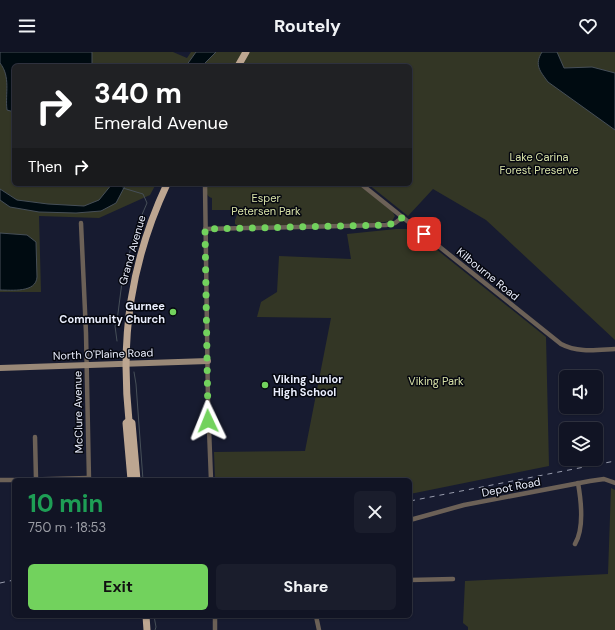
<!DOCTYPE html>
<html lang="en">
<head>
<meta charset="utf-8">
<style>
	:root { --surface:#111424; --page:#1a1d2c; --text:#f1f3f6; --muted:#9c9ea6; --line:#303341; --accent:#72d25d }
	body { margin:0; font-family:"DM Sans",sans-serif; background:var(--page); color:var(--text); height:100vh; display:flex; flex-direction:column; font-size:15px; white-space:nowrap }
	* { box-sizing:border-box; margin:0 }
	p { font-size:13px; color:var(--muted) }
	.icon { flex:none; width:22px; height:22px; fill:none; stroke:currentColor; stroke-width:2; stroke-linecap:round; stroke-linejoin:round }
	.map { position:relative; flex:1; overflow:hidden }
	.drawer { position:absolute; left:12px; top:426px; width:400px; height:140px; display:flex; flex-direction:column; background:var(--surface); border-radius:6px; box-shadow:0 1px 3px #0004,0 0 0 1px var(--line) }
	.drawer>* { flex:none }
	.guide { position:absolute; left:12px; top:12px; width:400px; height:122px; border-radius:6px; box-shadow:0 1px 3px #0004,0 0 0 1px var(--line); background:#202124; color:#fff; overflow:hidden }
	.buttons { position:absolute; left:559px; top:318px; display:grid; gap:8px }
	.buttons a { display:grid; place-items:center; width:44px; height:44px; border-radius:6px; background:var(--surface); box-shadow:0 1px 3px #0004,0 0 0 1px var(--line); font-size:20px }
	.pin { position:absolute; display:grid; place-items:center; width:34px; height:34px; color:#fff; margin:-17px; border-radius:8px; box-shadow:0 2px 6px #0006 }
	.me { position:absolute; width:44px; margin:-22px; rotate:358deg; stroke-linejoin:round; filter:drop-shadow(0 0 3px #0008) }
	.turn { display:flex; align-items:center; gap:14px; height:84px; padding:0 16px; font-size:18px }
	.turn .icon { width:52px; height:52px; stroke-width:2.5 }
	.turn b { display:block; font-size:28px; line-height:34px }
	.then { display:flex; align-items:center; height:38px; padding:0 16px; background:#0003; gap:8px; font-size:15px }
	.round { display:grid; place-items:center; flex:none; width:42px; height:42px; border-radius:6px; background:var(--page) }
	.headline { display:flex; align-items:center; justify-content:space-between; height:68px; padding:0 16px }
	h1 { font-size:24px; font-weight:700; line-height:30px; color:#1e9e55 }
	.action { display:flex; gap:8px; margin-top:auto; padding:8px 16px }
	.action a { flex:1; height:46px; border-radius:6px; background:var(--accent); color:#111; font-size:16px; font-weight:700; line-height:46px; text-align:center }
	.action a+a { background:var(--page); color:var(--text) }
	header { display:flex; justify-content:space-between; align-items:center; height:52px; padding:0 16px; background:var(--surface); font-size:18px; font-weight:700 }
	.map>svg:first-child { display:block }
</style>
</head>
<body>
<header><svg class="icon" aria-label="menu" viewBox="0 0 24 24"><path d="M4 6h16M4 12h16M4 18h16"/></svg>Routely<svg class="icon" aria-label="heart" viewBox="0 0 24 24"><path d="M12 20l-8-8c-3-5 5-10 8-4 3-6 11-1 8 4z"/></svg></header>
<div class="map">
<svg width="615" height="578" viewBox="0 0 615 578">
	<rect width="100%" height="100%" fill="#171b30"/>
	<!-- green -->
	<g fill="#333625">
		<path d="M0,0h173l14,6 4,-6h424v288l-129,-120 -53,-31 -25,27 -40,-32h42v-118h-396v118h142l-6,11 -51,23 -60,-2 2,76h-41z"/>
		<path d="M207,132h151l34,27 3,5 -3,5 -15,2 -139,3 -3,-2v-4l5,-12 -3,-2 -2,4h-23v-12c-7,-2 -5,-7 -5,-14z"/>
		<path d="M396,177h15l135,108 3,129 -139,28v-14h-195l-1,-28 91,-1 26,-133 -74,-1 4,-15 16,-10 2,-36 72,3 -4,-25z"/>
		<path d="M611,436l4,2v140h-147v-3l-5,-4 2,-42 143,-7z"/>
	</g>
	<!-- water -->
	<g fill="#000b11" stroke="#464f58">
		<path d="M0,0h92v14h-78v46l-7,-2c-2,-17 4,-33 -7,-47z"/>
		<path d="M196,0h20l-14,14h-16z"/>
		<path d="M542,0h15l7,16 28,-1 23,6v57l-67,-48c-8,-11 -14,-17 -6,-30z"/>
		<path d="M112,132h14l-10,19 -15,8 -25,2 -37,-1 -29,-5 -10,-7v-11l17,11 31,4 36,2 15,-6z"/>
		<path d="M0,181l27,2 9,7 1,35c-1,16 -25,13 -37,13z"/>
	</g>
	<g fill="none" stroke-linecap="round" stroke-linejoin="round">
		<!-- stream -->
		<g stroke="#464f58" stroke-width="1">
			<path d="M117,289l-2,-15 2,-5 5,-39 5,-19 8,-32 12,-28 -4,-9 -20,-6"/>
			<path d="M134,320l2,12 7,96"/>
			<path d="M154,564l2,11 -1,3"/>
		</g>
		<!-- street -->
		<g stroke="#6c6157" stroke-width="4.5">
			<path d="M205,132l3,219 3,77"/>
			<path d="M361,132l200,160c17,9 35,6 54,5"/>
			<path d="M81,171l5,110 3,147"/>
			<path d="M205,177l181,-4 9,-2 8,-6"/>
			<path d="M35,385l1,42"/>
			<path d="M0,428h14"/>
			<path d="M15,428l73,-2"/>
			<path d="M410,468l54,-15 126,-24 14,-2 11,4"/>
			<path d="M575,492c9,-15 6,-44 3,-61"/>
			<path d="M410,528l43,-1"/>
			<path d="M215,564v14"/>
			<path d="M316,564l3,14"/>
		</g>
		<!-- secondary -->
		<path stroke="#987" stroke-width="6" d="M0,316l208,-7"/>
		<!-- primary -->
		<g stroke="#bda691" stroke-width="7">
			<path d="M238,14l8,-14"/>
			<path d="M129,369l-3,2 5,57"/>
			<path d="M137,428l-5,-57 -3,-2c-9,-85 2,-160 38,-237"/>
			<path d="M146,564l1,14"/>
		</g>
		<!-- rail -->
		<g stroke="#989cad" stroke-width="1" stroke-dasharray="5 5" stroke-linecap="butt">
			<path d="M410,449l205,-40"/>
			<path d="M0,531l14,-3"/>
		</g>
	</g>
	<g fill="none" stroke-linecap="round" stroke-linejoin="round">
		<!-- route -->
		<path stroke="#72d25d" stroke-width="7" stroke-dasharray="0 12.6" d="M208,369l-3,-192 181,-4 9,-2 8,-6 21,17"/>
	</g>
	<!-- markers -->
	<g fill="#72d25d" stroke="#05070f" stroke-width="1.5">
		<circle cx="173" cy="260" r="4"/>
		<circle cx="265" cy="333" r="4"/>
	</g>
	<g text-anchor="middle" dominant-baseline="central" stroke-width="3" stroke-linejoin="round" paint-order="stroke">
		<!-- park labels -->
		<g font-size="11" fill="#d8e2a8" stroke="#05070f">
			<text x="539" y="105">Lake Carina<tspan x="539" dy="13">Forest Preserve</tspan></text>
			<text x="266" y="146">Esper<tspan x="266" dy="13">Petersen Park</tspan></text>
			<text x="436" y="329">Viking Park</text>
		</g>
		<!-- street labels -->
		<g font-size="11" fill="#ebeffe" stroke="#05070f">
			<text transform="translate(132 198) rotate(-74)">Grand Avenue</text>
			<text transform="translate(488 222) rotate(39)">Kilbourne Road</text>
			<text transform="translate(103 302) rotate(-2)">North O'Plaine Road</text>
			<text transform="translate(78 360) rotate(-91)">McClure Avenue</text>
			<text transform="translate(511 435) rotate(-11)">Depot Road</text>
		</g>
		<!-- poi labels -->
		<g font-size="11" font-weight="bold" fill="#ebeffe" stroke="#05070f" text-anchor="end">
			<text x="165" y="254">Gurnee<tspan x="165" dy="13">Community Church</tspan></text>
			<text x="273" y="327" text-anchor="start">Viking Junior<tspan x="273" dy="13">High School</tspan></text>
		</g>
	</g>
</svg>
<div class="buttons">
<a><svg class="icon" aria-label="sound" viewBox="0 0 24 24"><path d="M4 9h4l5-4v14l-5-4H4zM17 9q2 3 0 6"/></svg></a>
<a><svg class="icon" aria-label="layers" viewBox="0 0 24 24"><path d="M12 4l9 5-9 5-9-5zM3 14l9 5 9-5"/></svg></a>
</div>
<div class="pin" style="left:424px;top:182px;background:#d93025"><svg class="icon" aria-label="arrive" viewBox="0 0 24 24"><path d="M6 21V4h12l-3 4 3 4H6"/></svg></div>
<svg class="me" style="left:208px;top:369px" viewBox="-20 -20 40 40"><path d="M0-17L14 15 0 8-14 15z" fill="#72d25d" stroke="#fff" stroke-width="4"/></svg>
<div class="guide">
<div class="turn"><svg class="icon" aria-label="right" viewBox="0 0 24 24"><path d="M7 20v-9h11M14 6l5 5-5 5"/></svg><div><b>340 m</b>Emerald Avenue</div></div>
<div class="then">Then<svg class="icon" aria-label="right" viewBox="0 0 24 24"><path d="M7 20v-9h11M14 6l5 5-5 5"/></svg></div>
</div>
<section class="drawer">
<div class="headline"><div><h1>10 min</h1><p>750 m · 18:53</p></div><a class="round"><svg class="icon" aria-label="close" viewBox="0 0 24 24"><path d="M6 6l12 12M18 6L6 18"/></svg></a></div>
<div class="action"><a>Exit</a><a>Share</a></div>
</section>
</div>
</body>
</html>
